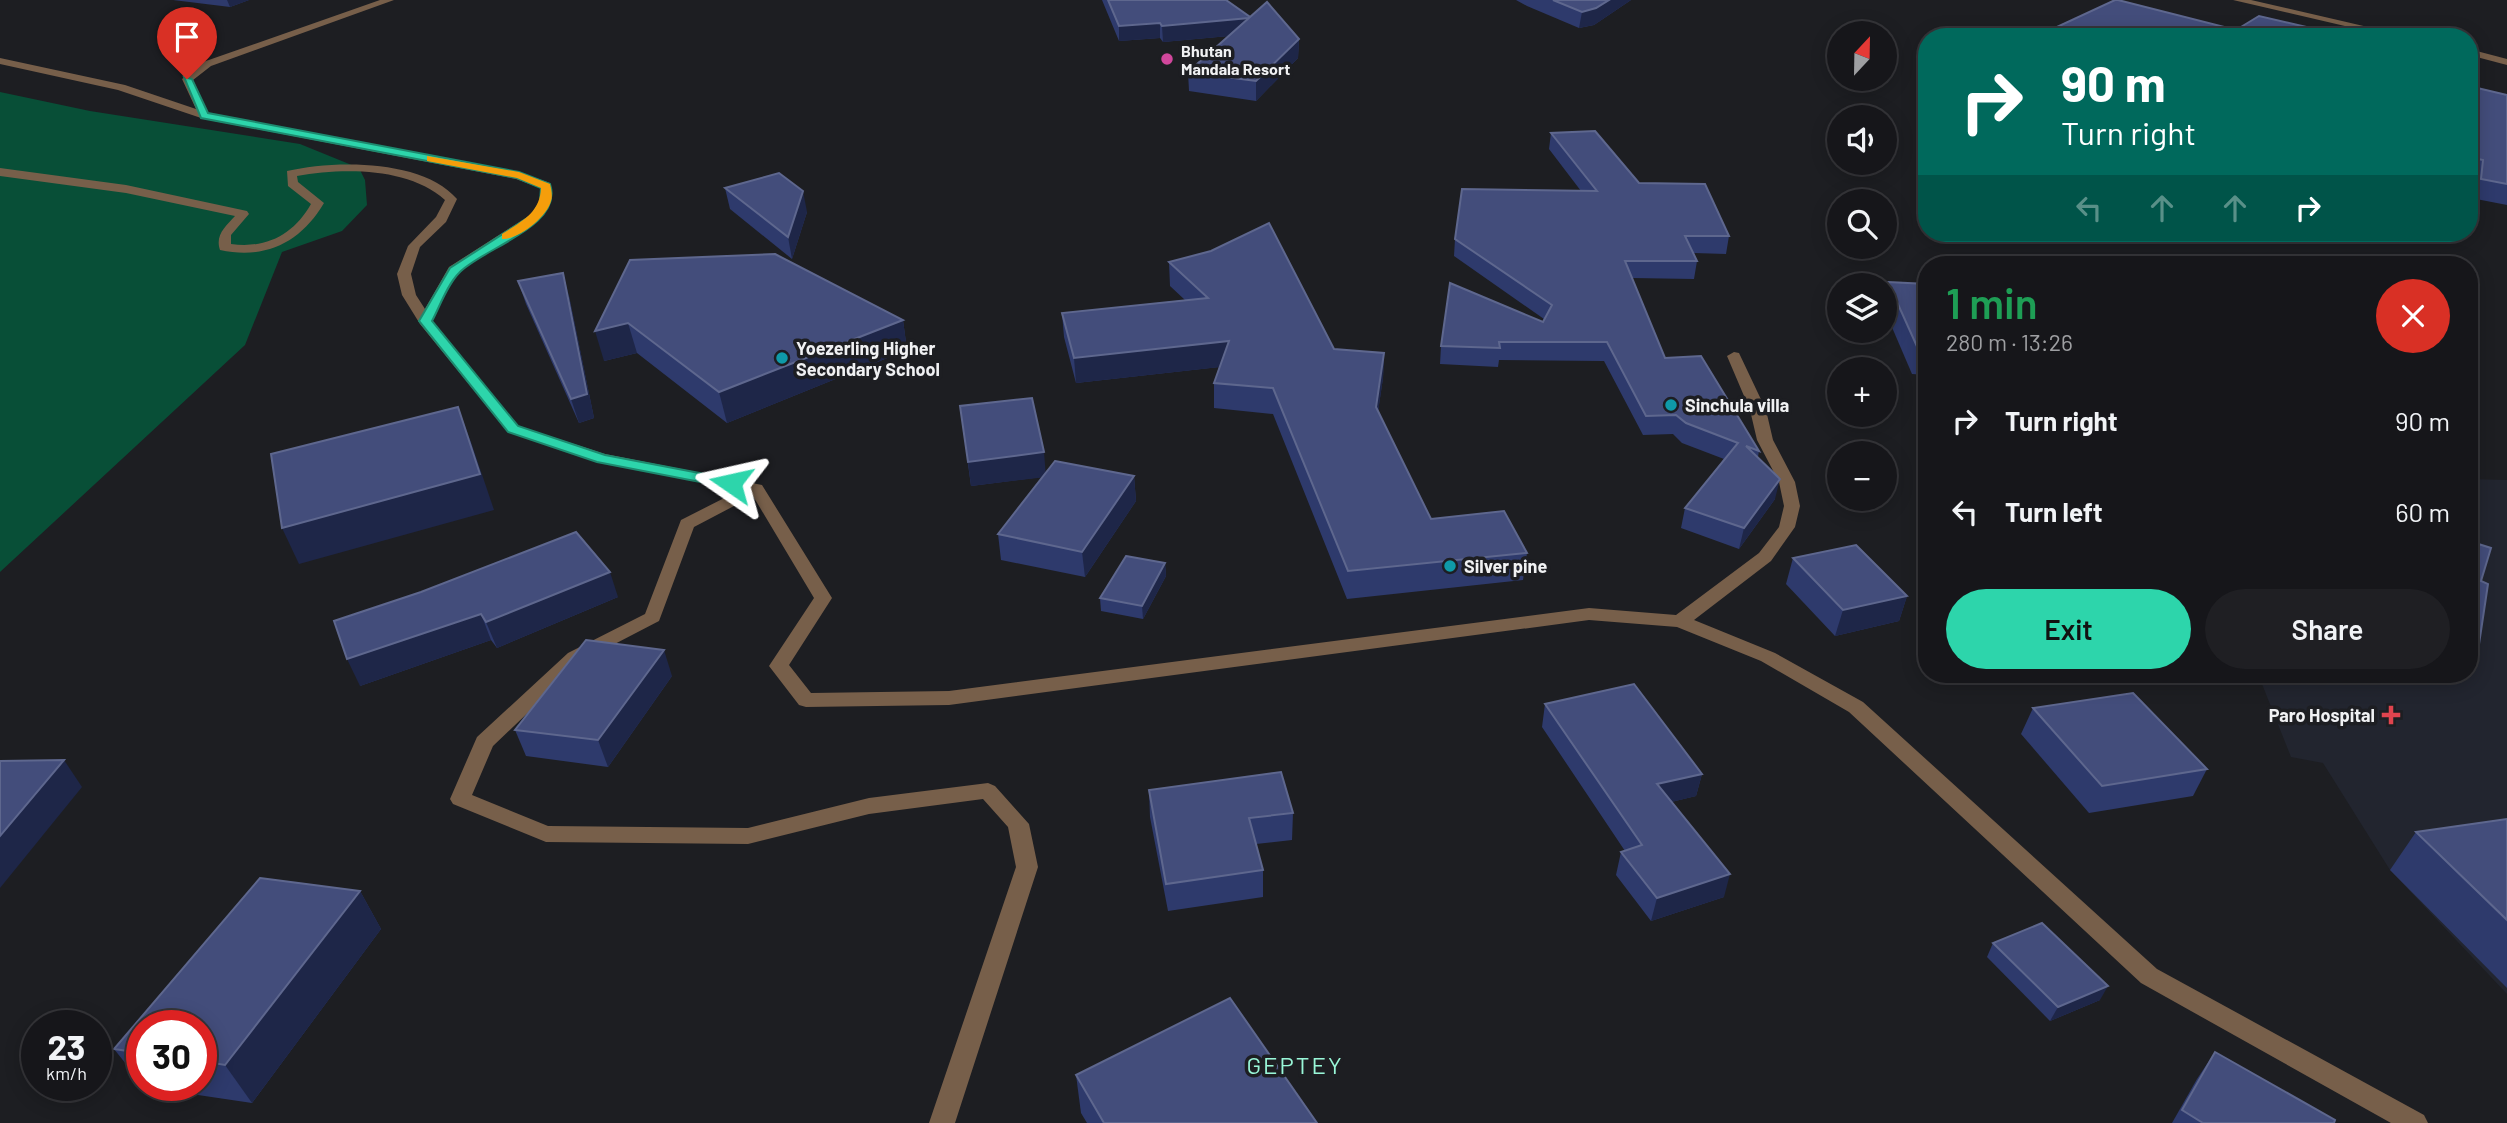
<!DOCTYPE html>
<html lang="en">
<head>
<meta charset="utf-8">
<style>
	:root { --surface:#16161a; --page:#1f1f23; --text:#f1f3f6; --muted:#9e9fa2; --line:#353539; --accent:#2dd5ab }
	body { margin:0; font-family:Barlow,sans-serif; background:var(--page); color:var(--text); height:100vh; display:flex; flex-direction:column; font-size:26px; white-space:nowrap }
	* { box-sizing:border-box; margin:0 }
	p { font-size:23px; color:var(--muted) }
	.icon { flex:none; width:38px; height:38px; fill:none; stroke:currentColor; stroke-width:2; stroke-linecap:round; stroke-linejoin:round }
	.map { position:relative; flex:1; overflow:hidden }
	.side { position:absolute; left:1918px; top:256px; width:560px; height:427px; display:flex; flex-direction:column; background:var(--surface); border-radius:28px; box-shadow:0 4px 18px #0003,0 0 0 2px var(--line) }
	.side>* { flex:none }
	.guide { position:absolute; left:1918px; top:28px; width:560px; height:214px; border-radius:28px; box-shadow:0 4px 18px #0003,0 0 0 2px var(--line); background:#00695c; color:#fff; overflow:hidden }
	.needle { width:46px; rotate:22deg }
	.fabs { position:absolute; left:1827px; top:21px; display:grid; gap:14px }
	.fabs a { display:grid; place-items:center; width:70px; height:70px; border-radius:50%; background:var(--surface); box-shadow:0 4px 18px #0003,0 0 0 2px var(--line); font-size:35px }
	.speed { position:absolute; left:21px; top:1010px; display:flex; gap:14px; font-size:35px; font-weight:700; text-align:center }
	.speed>* { display:grid; place-content:center; width:91px; height:91px; border-radius:50%; background:var(--surface); box-shadow:0 4px 18px #0003,0 0 0 2px var(--line); line-height:1 }
	.speed small { font-size:18px; font-weight:400 }
	.speed .limit { border:10px solid #d22; background:#fff; color:#111 }
	.pin { position:absolute; display:grid; place-items:center; width:60px; height:60px; color:#fff; margin:-72px -30px; border-radius:50% 50% 50% 0; rotate:-45deg; box-shadow:0 0 7px #0007 }
	.pin .icon { rotate:45deg }
	.me { position:absolute; width:77px; margin:-38px; rotate:281deg; stroke-linejoin:round; filter:drop-shadow(0 0 5px #0008) }
	.turn { display:flex; align-items:center; gap:24px; height:147px; padding:0 28px; font-size:32px }
	.turn .icon { width:91px; height:91px; stroke-width:2.5 }
	.turn b { display:block; font-size:49px; line-height:60px }
	.lanes { display:flex; align-items:center; height:66px; padding:0 28px; background:#0003; justify-content:center; gap:35px; direction:ltr }
	.lanes .off { opacity:.35 }
	.round { display:grid; place-items:center; flex:none; width:74px; height:74px; border-radius:37px; background:var(--page) }
	.headline { display:flex; align-items:center; justify-content:space-between; height:119px; padding:0 28px }
	h1 { font-size:42px; font-weight:600; line-height:52px; color:#1e9e55 }
	.action { display:flex; gap:14px; margin-top:auto; padding:14px 28px }
	.action a { flex:1; height:80px; border-radius:42px; background:var(--accent); color:#111; font-size:28px; font-weight:600; line-height:80px; text-align:center }
	.action a+a { background:var(--page); color:var(--text) }
	ul { padding:0; list-style:none }
	li { display:flex; align-items:center; gap:21px; height:91px; padding:0 28px }
	li div { flex:1 }
	li b { display:block; font-size:26px }
	li em { font-style:normal }
	.map>svg:first-child { display:block }
</style>
</head>
<body>
<div class="map">
<svg width="2507" height="1123" viewBox="0 0 2507 1123">
	<rect width="100%" height="100%" fill="#1d1e22"/>
	<!-- built -->
	<path fill="#22252f" d="M2469,479l38,1v514l-117,-124 -67,-107 -32,-6 -33,-83h211z"/>
	<!-- green -->
	<path fill="#084f37" d="M0,92l90,19 210,33 59,24 6,12 2,25 -25,26 -60,21 -37,93 -245,227z"/>
	<g fill="none" stroke-linecap="round" stroke-linejoin="round">
		<!-- minor -->
		<g fill="#775f4a" fill-rule="evenodd">
			<path d="M380,0h14l-183,66 -18,14 15,34 311,58 31,11c16,43 -69,65 -91,90 -11,12 -19,33 -27,48l86,105 87,28 157,31 70,113 -43,67 22,28 138,-2 640,-83 87,7 83,-62 20,-26 5,-21 -5,-24 -22,-42 -7,-30 -23,-54 7,-4 5,1 27,57 7,30 22,42 5,24 -5,21 -24,34 -77,59 81,33 88,49 294,267 267,146 4,8h-37l-250,-140 -292,-271 -88,-51 -84,-34 -88,-7 -640,85 -143,2 -7,-2 -30,-39 45,-68 -61,-102 -59,31 -35,94 -77,40 -89,85 -21,49 76,31 200,2 121,-30 119,-15 7,3 34,38 9,43 -83,256h-26l87,-256 -8,-40 -25,-28 -114,15 -121,30 -202,-2 -93,-38 -3,-5 27,-62 91,-84 77,-39 36,-94 59,-30 -138,-27 -94,-31 -88,-108 -18,-29 -5,-21 11,-28 28,-29 9,-17c-37,-33 -102,-32 -148,-24l1,6 26,21c-23,39 -58,57 -104,47 -5,-15 5,-23 15,-34l-109,-23 -126,-17v-8l126,17 121,26 2,3 -18,21v9c36,5 63,-10 80,-40l-23,-18 -1,-15c47,-11 136,-12 170,28l-11,23 -26,25 -9,27 5,21 9,14 24,-42 83,-53 8,-12v-14l-24,-9 -312,-60 -86,-29 -118,-26v-6l125,27 71,24 -14,-30 21,-17z"/>
			<path d="M2233,0h18l160,37h-19z"/>
			<path d="M2469,49l38,10v6l-38,-10z"/>
		</g>
	</g>
	<!-- wall -->
	<g fill="#2e3a6c">
		<path d="M173,0h76l-19,7z"/>
		<path d="M1102,0h124l24,17 49,22 -1,19 -42,43 -67,-10 -1,-19 41,-36 -66,6 -3,-4 -41,3z"/>
		<path d="M1516,0h115l-37,25 -15,3 -52,-22z"/>
		<path d="M2315,29l-4,8h-267l2,-5z"/>
		<path d="M2469,86l38,9v110l-36,-7 3,-20 -5,-1z"/>
		<path d="M1551,133l88,50 90,53 -3,18 -32,-1 3,8 -3,18 -62,-1 33,80 94,93 -1,6 17,42 -36,50 -58,-21 4,-20 39,-49 -42,-16 -9,-9 -30,1 -39,-74 -105,-1 -1,7 -58,-3 1,-18 102,-24 1,-3 -90,-63 1,-17 126,-48 -32,-42z"/>
		<path d="M725,188l82,24 -15,47 -62,-50z"/>
		<path d="M630,260l273,60 4,30 -180,73 -90,-70 -33,8z"/>
		<path d="M1169,262l165,87 50,4 -1,25 -5,33 53,108 96,34 -4,27 -176,19 -74,-185 -59,-6v-25l5,-16 -143,16 -12,-46 -2,-24 123,-13 -15,-14z"/>
		<path d="M518,281l51,15 25,122 -15,5 -53,-119z"/>
		<path d="M1888,282l39,2v91l-15,-1 -27,-63v-16z"/>
		<path d="M960,406l86,67 88,3 2,25 -51,76 -84,-17 -3,-26 44,-57 -71,9z"/>
		<path d="M2469,541l12,40 -3,70 -9,13z"/>
		<path d="M1793,558l114,38 -8,25 -64,15 -49,-52z"/>
		<path d="M1165,563l1,13 -23,43 -42,-8 -1,-13z"/>
		<path d="M421,592l197,5 -121,51 -6,-8 -131,46z"/>
		<path d="M2450,674h13l-2,3z"/>
		<path d="M672,676l-64,91 -82,-11 -11,-26z"/>
		<path d="M1545,704l157,70 -6,22 -25,6 53,95 -73,24 -35,-46 5,-23 4,-1 -83,-124z"/>
		<path d="M2033,708l174,61 -14,27 -104,17 -68,-79z"/>
		<path d="M1149,790l144,23 -1,27 -36,4 7,26v27l-95,14 -18,-94z"/>
		<path d="M2507,819v169l-117,-118 26,-38z"/>
		<path d="M260,878l100,13 21,38 -129,174 -108,-16 -2,-2h59v-59h-59v58l-28,-35z"/>
		<path d="M1993,943l107,57 -50,21 -63,-64z"/>
		<path d="M2215,1052l119,71h-162l25,-44z"/>
		<path d="M1076,1075l241,48h-230l-6,-10z"/>
	</g>
	<!-- shaded-wall -->
	<g fill="#1e2648">
		<path d="M227,0h22l-19,7z"/>
		<path d="M1609,0h22l-37,25 -15,3 3,-16z"/>
		<path d="M1251,18v16l-88,8 -1,-16z"/>
		<path d="M1160,23v15l-41,3v-15z"/>
		<path d="M2315,29l-4,8h-9z"/>
		<path d="M1299,39l-1,19 -42,43v-20z"/>
		<path d="M803,191l4,21 -15,47 -4,-22z"/>
		<path d="M563,273l6,23 25,122 -15,5 -8,-24z"/>
		<path d="M903,320l4,30 -180,73 -8,-31z"/>
		<path d="M628,323l9,30 -33,8 -9,-30z"/>
		<path d="M1229,341v25l-153,17 -2,-25z"/>
		<path d="M1384,353l-1,25 -8,55 1,-26z"/>
		<path d="M458,407l13,35 23,68 -195,54 -17,-36z"/>
		<path d="M1044,452l2,25 -75,9 -3,-24z"/>
		<path d="M1134,476l2,25 -51,76 -3,-25z"/>
		<path d="M1780,479l-5,20 -36,50 5,-21z"/>
		<path d="M1165,563l1,13 -23,43 -1,-13z"/>
		<path d="M610,572l8,25 -121,51 -11,-26z"/>
		<path d="M1907,596l-8,25 -64,15 8,-26z"/>
		<path d="M481,614l10,26 -131,46 -13,-27z"/>
		<path d="M664,650l8,26 -64,91 -10,-27z"/>
		<path d="M64,760l18,27 -82,101v-52z"/>
		<path d="M1702,774l-6,22 -45,11 6,-23z"/>
		<path d="M1730,874l-6,23 -73,24 6,-23z"/>
		<path d="M360,891l21,38 -129,174 -27,-38z"/>
		<path d="M2108,986l-8,14 -50,21 8,-14z"/>
	</g>
	<!-- building -->
	<g fill="#434d7b" stroke="#5e678e" stroke-width="2">
		<path d="M1108,0h118l24,17 -1,1 -87,8 -2,-3 -41,3z"/>
		<path d="M1553,0h56l-13,8 -14,4z"/>
		<path d="M2115,0h3l118,30 23,-14 56,13 -13,8h-248l3,-2 -11,-3z"/>
		<path d="M1267,2l32,37 -43,42 -68,-9z"/>
		<path d="M2469,86l38,9v89l-26,-5 2,-19 -14,-3z"/>
		<path d="M1595,131l44,52 66,1 24,52h-44l12,25h-72l40,97 36,-2 58,95 -13,-5 34,33 -36,49 -59,-20 53,-65 -52,-20 -10,-8 -30,1 -39,-74h-108l1,6 -59,-2 9,-63 93,39 9,-17 -97,-66 7,-50 135,2 -46,-58z"/>
		<path d="M779,173l24,18 -15,46 -63,-49z"/>
		<path d="M1269,223l65,126 50,4 -8,54 55,112 73,-8 23,42 -179,18 -75,-183 -59,-5 15,-42 -155,17 -12,-45 146,-15 -39,-36 42,-11z"/>
		<path d="M775,254l128,66 -184,72 -91,-69 -33,8 35,-71z"/>
		<path d="M563,273l24,121 -16,5 -53,-118z"/>
		<path d="M1888,282l39,2v67h-8z"/>
		<path d="M1032,398l12,54 -76,10 -8,-56z"/>
		<path d="M458,407l22,67 -198,54 -11,-74z"/>
		<path d="M1055,461l79,15 -52,76 -84,-18z"/>
		<path d="M576,532l34,40 -124,50 -5,-8 -134,45 -13,-38 87,-29z"/>
		<path d="M2469,541l22,7 -10,33 7,3 -10,67 -9,-3z"/>
		<path d="M1856,545l51,51 -64,14 -50,-52z"/>
		<path d="M1126,556l39,7 -23,43 -42,-8z"/>
		<path d="M586,640l78,10 -66,90 -83,-10z"/>
		<path d="M1634,684l68,90 -45,10 73,90 -73,24 -36,-46 21,-7 -97,-141z"/>
		<path d="M2133,693l74,76 -105,17 -69,-78z"/>
		<path d="M64,760l-64,76v-75z"/>
		<path d="M1281,772l12,41 -44,5 14,52 -97,14 -17,-94z"/>
		<path d="M2507,819v101l-91,-88z"/>
		<path d="M260,878l100,13 -135,174 -24,-4v-35h-59v27l-28,-4z"/>
		<path d="M2042,923l66,63 -50,21 -65,-64z"/>
		<path d="M1230,998l87,125h-213l-28,-48z"/>
		<path d="M2215,1052l120,68 -1,3h-131l-21,-13z"/>
	</g>
	<!-- route -->
	<path fill="#2dd5ab" stroke="#1d8a6f" stroke-width="2" d="M184,77l8,2 16,34 311,59 31,12c14,43 -68,64 -91,89 -12,12 -19,33 -27,48l86,105 87,29 131,25 2,3 -2,3 -5,2 -134,-26 -89,-30 -89,-111 31,-53 82,-53 8,-13 1,-14 -24,-10 -316,-60z"/>
	<!-- slow -->
	<path fill="#f59e0b" d="M427,156l92,16 31,12c1,4 3,12 1,17 -4,16 -33,39 -49,38v-5c20,-13 38,-21 39,-46l-24,-10 -90,-17z"/>
	<!-- markers -->
	<circle fill="#d1479c" stroke="#1d1e22" stroke-width="2.5" cx="1167" cy="59" r="7"/>
	<g fill="#0f9aa8" stroke="#1d1e22" stroke-width="2.5">
		<circle cx="782" cy="358" r="7"/>
		<circle cx="1671" cy="405" r="7"/>
		<circle cx="1450" cy="566" r="7"/>
	</g>
	<path fill="#e0444e" stroke="#1d1e22" stroke-width="2.5" d="M2387.5 704.5h7v7h7v7h-7v7h-7v-7h-7v-7h7z"/>
	<g text-anchor="middle" dominant-baseline="central" stroke-width="7" stroke-linejoin="round" paint-order="stroke">
		<!-- far-poi labels -->
		<g font-size="16" font-weight="bold" fill="#f0f1f3" stroke="#1d1e22" text-anchor="start">
			<text x="1181" y="50">Bhutan<tspan x="1181" dy="18">Mandala Resort</tspan></text>
		</g>
		<!-- poi labels -->
		<g font-size="18" font-weight="bold" fill="#f0f1f3" stroke="#1d1e22" text-anchor="start">
			<text x="796" y="348">Yoezerling Higher<tspan x="796" dy="21">Secondary School</tspan></text>
			<text x="1685" y="405">Sinchula villa</text>
			<text x="1464" y="566">Silver pine</text>
			<text x="2375" y="715" text-anchor="end">Paro Hospital</text>
		</g>
		<!-- near-quarter labels -->
		<g font-size="24" letter-spacing="2" fill="#99f7d8" stroke="#1d1e22">
			<text x="1295" y="1064">GEPTEY</text>
		</g>
	</g>
</svg>
<div class="fabs">
<a><svg class="needle" viewBox="-14 -14 28 28"><path d="M0-13l5 13h-10z" fill="#e53935"/><path d="M0 13l5-13h-10z" fill="#9e9fa2"/></svg></a>
<a><svg class="icon" aria-label="sound" viewBox="0 0 24 24"><path d="M4 9h4l5-4v14l-5-4H4zM17 9q2 3 0 6"/></svg></a>
<a><svg class="icon" aria-label="search" viewBox="0 0 24 24"><circle cx="10" cy="10" r="6"/><path d="M15 15l6 6"/></svg></a>
<a><svg class="icon" aria-label="layers" viewBox="0 0 24 24"><path d="M12 4l9 5-9 5-9-5zM3 14l9 5 9-5"/></svg></a>
<a>+</a>
<a>−</a>
</div>
<div class="speed"><div>23<small>km/h</small></div><div class="limit">30</div></div>
<div class="pin" style="left:187px;top:79px;background:#d93025"><svg class="icon" aria-label="arrive" viewBox="0 0 24 24"><path d="M6 21V4h12l-3 4 3 4H6"/></svg></div>
<svg class="me" style="left:731px;top:483px" viewBox="-20 -20 40 40"><path d="M0-17L14 15 0 8-14 15z" fill="#2dd5ab" stroke="#fff" stroke-width="4"/></svg>
<div class="guide">
<div class="turn"><svg class="icon" aria-label="right" viewBox="0 0 24 24"><path d="M7 20v-9h11M14 6l5 5-5 5"/></svg><div><b>90 m</b>Turn right</div></div>
<div class="lanes"><svg class="icon off" aria-label="left" viewBox="0 0 24 24"><path d="M17 20v-9H6M10 6l-5 5 5 5"/></svg><svg class="icon off" aria-label="ahead" viewBox="0 0 24 24"><path d="M12 20V5M6 11l6-6 6 6"/></svg><svg class="icon off" aria-label="ahead" viewBox="0 0 24 24"><path d="M12 20V5M6 11l6-6 6 6"/></svg><svg class="icon" aria-label="right" viewBox="0 0 24 24"><path d="M7 20v-9h11M14 6l5 5-5 5"/></svg></div>
</div>
<section class="side">
<div class="headline"><div><h1>1 min</h1><p>280 m · 13:26</p></div><a class="round" style="background:#d93025;color:#fff"><svg class="icon" aria-label="close" viewBox="0 0 24 24"><path d="M6 6l12 12M18 6L6 18"/></svg></a></div>
<ul>
<li><svg class="icon" aria-label="right" viewBox="0 0 24 24"><path d="M7 20v-9h11M14 6l5 5-5 5"/></svg><div><b>Turn right</b></div><em>90 m</em></li>
<li><svg class="icon" aria-label="left" viewBox="0 0 24 24"><path d="M17 20v-9H6M10 6l-5 5 5 5"/></svg><div><b>Turn left</b></div><em>60 m</em></li>
</ul>
<div class="action"><a>Exit</a><a>Share</a></div>
</section>
</div>
</body>
</html>
